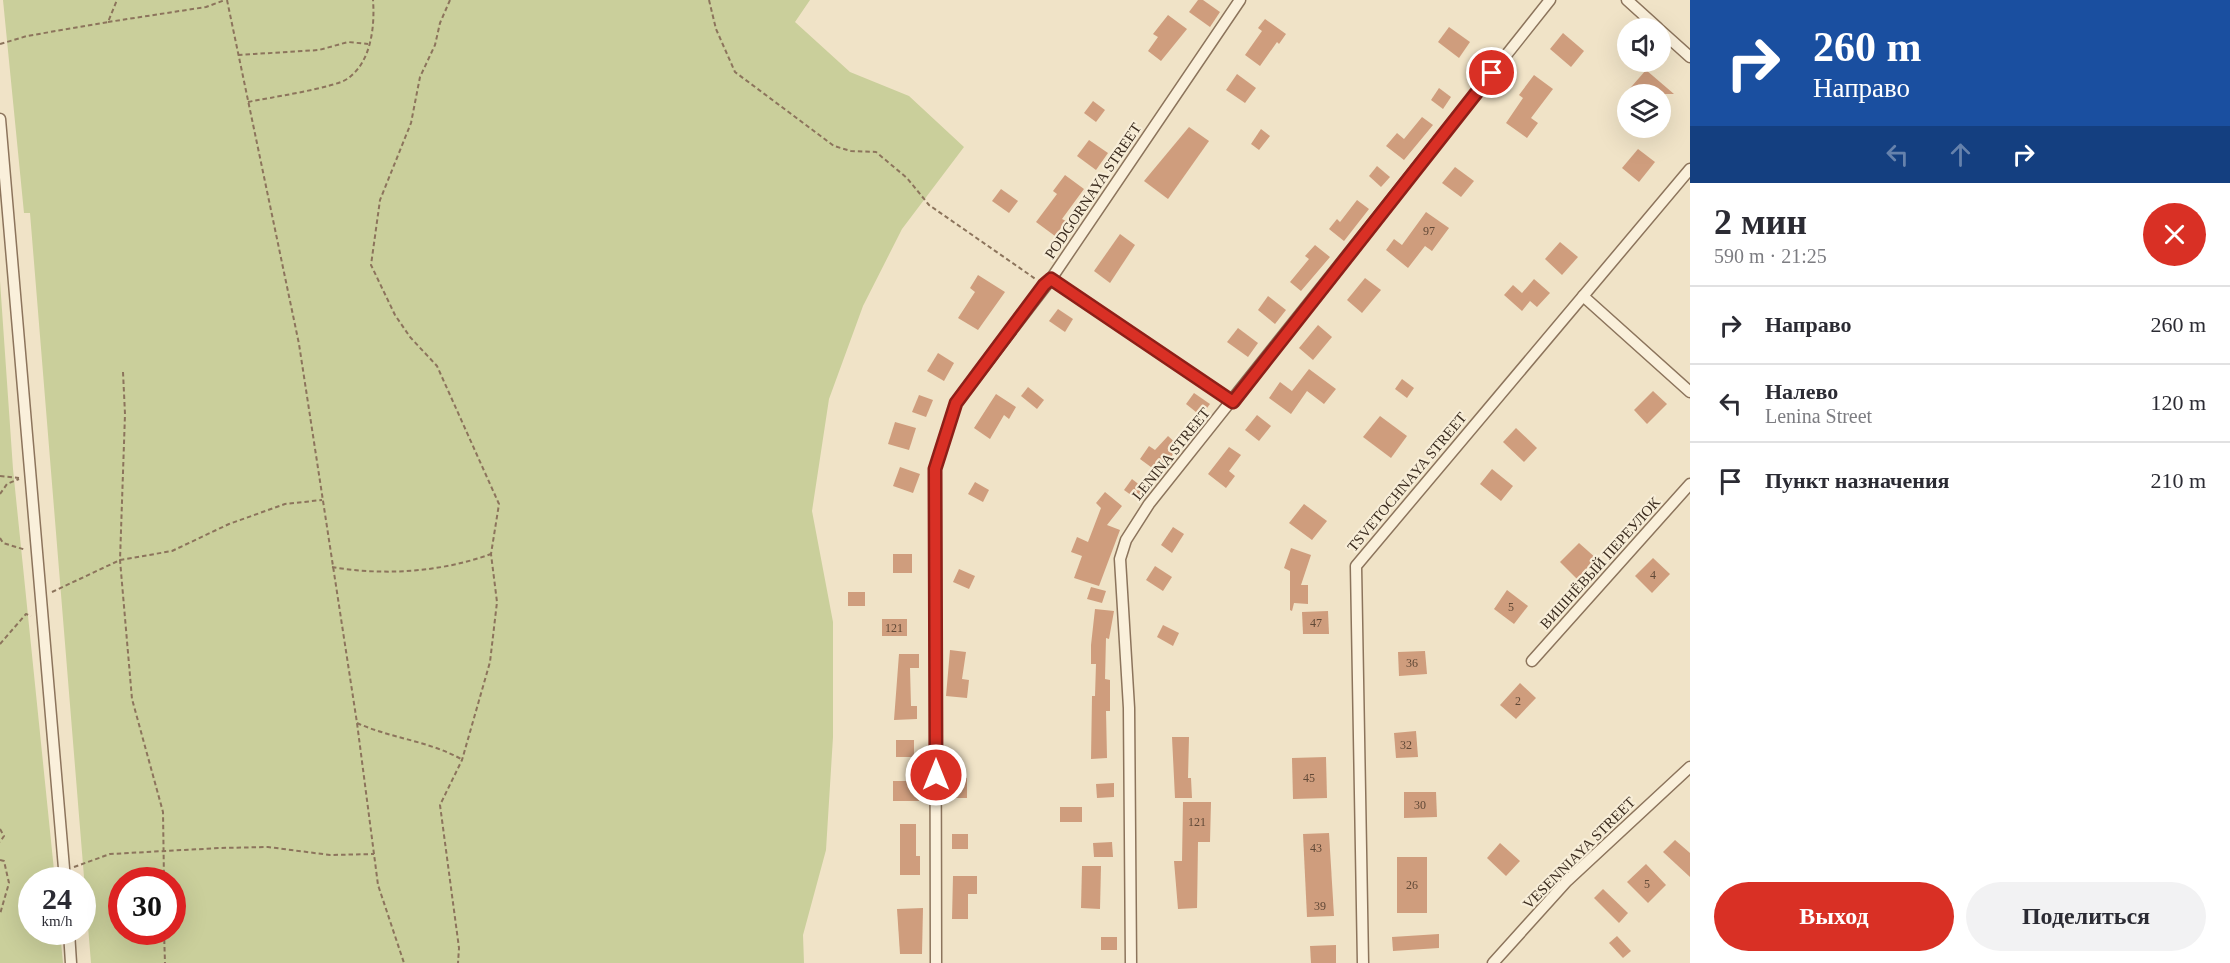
<!DOCTYPE html>
<html lang="ru">
<head>
<meta charset="utf-8">
<style>
	:root { --surface:#fff; --page:#f2f2f3; --text:#2b2b33; --muted:#7c7c81; --line:#e1e1e2; --accent:#d93025 }
	body { margin:0; font-family:Georgia,serif; background:var(--page); color:var(--text); height:100vh; display:flex; flex-direction:column; font-size:22px; white-space:nowrap }
	* { box-sizing:border-box; margin:0 }
	p { font-size:20px; color:var(--muted) }
	.icon { flex:none; width:33px; height:33px; fill:none; stroke:currentColor; stroke-width:2; stroke-linecap:round; stroke-linejoin:round }
	.map { position:relative; flex:1; overflow:hidden }
	.panel { display:flex; flex-direction:column; background:var(--surface); width:540px }
	.panel>* { flex:none }
	.banner { background:#1a4fa0; color:#fff; overflow:hidden }
	.fabs { position:absolute; left:1617px; top:18px; display:grid; gap:12px }
	.fabs a { display:grid; place-items:center; width:54px; height:54px; border-radius:50%; background:var(--surface); box-shadow:0 6px 24px #0002; font-size:30px }
	.speed { position:absolute; left:18px; top:867px; display:flex; gap:12px; font-size:30px; font-weight:700; text-align:center }
	.speed>* { display:grid; place-content:center; width:78px; height:78px; border-radius:50%; background:var(--surface); box-shadow:0 6px 24px #0002; line-height:1 }
	.speed small { font-size:15px; font-weight:400 }
	.speed .limit { border:9px solid #d22; background:#fff; color:#111 }
	.pin { position:absolute; display:grid; place-items:center; width:51px; height:51px; color:#fff; margin:-26px; border:3px solid #fff; border-radius:50%; box-shadow:0 2px 6px #0007 }
	.me { position:absolute; width:66px; margin:-33px; rotate:0deg; stroke-linejoin:round; filter:drop-shadow(0 0 4px #0008) }
	.turn { display:flex; align-items:center; gap:21px; height:126px; padding:0 24px; font-size:27px }
	.turn .icon { width:78px; height:78px; stroke-width:2.5 }
	.turn b { display:block; font-size:42px; line-height:51px }
	.lanes { display:flex; align-items:center; height:57px; padding:0 24px; background:#0003; justify-content:center; gap:30px; direction:ltr }
	.lanes .off { opacity:.35 }
	.round { display:grid; place-items:center; flex:none; width:63px; height:63px; border-radius:32px; background:var(--page) }
	.headline { display:flex; align-items:center; justify-content:space-between; height:102px; padding:0 24px }
	h1 { font-size:36px; font-weight:600; line-height:45px }
	.button { display:flex; gap:12px; margin-top:auto; padding:12px 24px }
	.button a { flex:1; height:69px; border-radius:36px; background:var(--accent); color:#fff; font-size:24px; font-weight:600; line-height:69px; text-align:center }
	.button a+a { background:var(--page); color:var(--text) }
	ul { padding:0; list-style:none }
	li { display:flex; align-items:center; gap:18px; height:78px; padding:0 24px; border-top:2px solid var(--line) }
	li div { flex:1 }
	li b { display:block; font-size:22px }
	li em { font-style:normal }
	main { display:flex; flex:1; min-height:0 }
	.map>svg:first-child { display:block }
</style>
</head>
<body>
<main>
<div class="map">
<svg width="1690" height="963" viewBox="0 0 1690 963">
	<rect width="100%" height="100%" fill="#f0e3c7"/>
	<!-- green -->
	<g fill="#cacf9b" fill-rule="evenodd">
		<path d="M3,0h807l-15,22 55,50 59,24 55,51 -62,82 -39,77 -34,93 -17,112 21,111v115l-7,113 -23,85 1,28h-713l-61,-750h-6zM172,880v52h-50v-52z"/>
		<path d="M0,281l13,188 42,411h-23v52h28l3,31h-63z"/>
	</g>
	<!-- building -->
	<g fill="#cf9d7d">
		<path d="M1198,0h5l17,12 -10,15 -21,-15z"/>
		<path d="M1168,15l19,14 -26,32 -13,-10 10,-14 -5,-3z"/>
		<path d="M1265,19l21,15 -7,10 -2,-2 -17,24 -15,-11 17,-24 -4,-3z"/>
		<path d="M1449,27l21,15 -11,16 -21,-16z"/>
		<path d="M1563,33l21,18 -13,16 -21,-18z"/>
		<path d="M1646,70l28,24h-49z"/>
		<path d="M1237,74l19,14 -11,15 -19,-13z"/>
		<path d="M1534,75l19,14 -22,29 7,5 -11,15 -21,-15 17,-25 -4,-3z"/>
		<path d="M1439,88l12,9 -8,12 -12,-9z"/>
		<path d="M1093,101l12,9 -9,12 -12,-9z"/>
		<path d="M1422,117l11,8 -29,35 -18,-14 11,-13 7,6z"/>
		<path d="M1189,127l20,14 -41,58 -24,-18z"/>
		<path d="M1261,129l9,7 -11,14 -8,-6z"/>
		<path d="M1089,140l19,13 -12,17 -19,-14z"/>
		<path d="M1638,149l17,13 -16,20 -17,-14z"/>
		<path d="M1377,166l13,11 -9,10 -12,-11z"/>
		<path d="M1455,167l19,14 -13,16 -19,-14z"/>
		<path d="M1065,175l19,14 -22,30 4,2 -11,15 -19,-14 21,-28 -4,-3z"/>
		<path d="M1001,189l17,12 -9,12 -17,-12z"/>
		<path d="M1357,200l12,9 -25,32 -15,-12 8,-10 3,3z"/>
		<path d="M1426,212l23,16 -17,23 -7,-5 -17,22 -22,-18 8,-11 8,6z"/>
		<path d="M1120,234l15,11 -25,38 -16,-12z"/>
		<path d="M1560,242l18,15 -16,18 -17,-16z"/>
		<path d="M1315,245l15,12 -29,34 -11,-9 19,-23 -4,-3z"/>
		<path d="M978,275l27,17 -27,38 -20,-12 17,-26 -5,-4z"/>
		<path d="M1365,278l16,12 -19,23 -15,-13z"/>
		<path d="M1534,279l16,14 -13,14 -7,-6 -8,10 -18,-16 9,-10 9,8z"/>
		<path d="M1268,296l18,14 -11,14 -17,-14z"/>
		<path d="M1058,309l15,10 -8,13 -16,-11z"/>
		<path d="M1318,325l14,12 -19,23 -14,-12z"/>
		<path d="M1238,328l20,15 -10,14 -21,-15z"/>
		<path d="M938,353l16,10 -10,18 -17,-10z"/>
		<path d="M1309,369l27,20 -12,15 -17,-13 -16,23 -22,-16 11,-16 12,9z"/>
		<path d="M1402,379l12,9 -7,10 -12,-9z"/>
		<path d="M1028,387l16,13 -7,9 -16,-13z"/>
		<path d="M1653,391l14,13 -20,20 -13,-14z"/>
		<path d="M1194,393l16,11 -9,12 -15,-12z"/>
		<path d="M996,394l20,13 -7,12 -5,-4 -14,24 -16,-11z"/>
		<path d="M919,395l14,5 -7,17 -14,-5z"/>
		<path d="M1257,415l14,11 -12,15 -14,-11z"/>
		<path d="M1380,416l27,20 -16,22 -28,-21z"/>
		<path d="M895,422l21,6 -7,22 -21,-6z"/>
		<path d="M1516,428l21,20 -13,14 -21,-20z"/>
		<path d="M1168,436l11,10 -20,27 -19,-14 9,-13 6,4z"/>
		<path d="M1229,447l12,8 -12,16 6,5 -9,12 -18,-14z"/>
		<path d="M900,467l20,7 -7,19 -20,-7z"/>
		<path d="M1492,469l21,17 -12,15 -21,-17z"/>
		<path d="M1132,479l14,11 -8,10 -14,-10z"/>
		<path d="M975,482l14,8 -6,12 -15,-8z"/>
		<path d="M1105,492l17,14 -15,19 13,5 -21,56 -25,-8 8,-22 -11,-4 6,-15 11,5 13,-34 -5,-5z"/>
		<path d="M1304,504l23,17 -15,19 -23,-17z"/>
		<path d="M1173,527l11,7 -12,19 -11,-8z"/>
		<path d="M1579,543l18,16 -20,20 -17,-17z"/>
		<path d="M1291,548l20,7 -10,30h7v19l-14,-1 -2,8 -2,-1v-39l-6,-3z"/>
		<rect x="893" y="554" width="19" height="19"/>
		<path d="M1653,558l17,16 -18,19 -17,-17z"/>
		<path d="M1155,566l17,11 -9,14 -17,-11z"/>
		<path d="M959,569l16,7 -6,13 -16,-7z"/>
		<path d="M1091,587l15,4 -4,12 -15,-4z"/>
		<path d="M1507,590l21,16 -14,18 -20,-15z"/>
		<rect x="848" y="592" width="17" height="14"/>
		<path d="M1095,609l19,2 -5,28 -3,-1 -1,41 5,1v31h-4l1,47 -16,1 1,-63h3l1,-32h-5v-19z"/>
		<path d="M1328,611l1,23h-26l-1,-22z"/>
		<rect x="882" y="619" width="25" height="17"/>
		<path d="M1163,625l16,8 -6,13 -16,-9z"/>
		<path d="M950,650l16,2 -4,27 7,1 -2,18 -21,-2z"/>
		<path d="M1425,651l2,23 -28,2 -1,-24z"/>
		<path d="M899,654h20v14h-9l1,38h6v13l-23,1z"/>
		<path d="M1520,683l16,15 -20,21 -16,-14z"/>
		<path d="M1416,731l2,26 -22,1 -2,-25z"/>
		<path d="M1172,737h17l-1,41h3l1,20h-17z"/>
		<rect x="896" y="740" width="18" height="17"/>
		<path d="M1326,757l1,41 -34,1 -1,-41z"/>
		<rect x="952" y="778" width="15" height="20"/>
		<rect x="893" y="781" width="26" height="20"/>
		<path d="M1114,783v14l-17,1 -1,-14z"/>
		<path d="M1404,792h32l1,25 -33,1z"/>
		<path d="M1183,802h28l-1,40h-12l-1,66 -19,1 -4,-48h8z"/>
		<rect x="1060" y="807" width="22" height="15"/>
		<path d="M900,824h16v32h4v19h-20z"/>
		<path d="M1329,833l5,83 -27,1 -4,-83z"/>
		<rect x="952" y="834" width="16" height="15"/>
		<path d="M1675,840l15,13v24l-27,-25z"/>
		<path d="M1112,842l1,15h-19l-1,-14z"/>
		<path d="M1500,843l20,18 -14,15 -19,-18z"/>
		<rect x="1397" y="857" width="30" height="56"/>
		<path d="M1646,864l20,21 -18,18 -21,-21z"/>
		<path d="M1082,866h19l-1,43 -19,-1z"/>
		<path d="M953,876h24v18h-9v25h-16z"/>
		<path d="M1603,889l25,24 -9,10 -25,-25z"/>
		<path d="M923,908l-1,46h-22l-3,-45z"/>
		<path d="M1439,934v14l-46,3 -1,-14z"/>
		<path d="M1617,936l14,15 -8,7 -14,-15z"/>
		<rect x="1101" y="937" width="16" height="13"/>
		<path d="M1336,945v18h-25l-1,-17z"/>
	</g>
	<g fill="none" stroke-linecap="round" stroke-linejoin="round">
		<defs>
			<g id="street">
				<path d="M1627,0l31,28"/>
				<path d="M1660,30l30,27"/>
				<path d="M0,119l65,761"/>
				<path d="M1051,279l182,123"/>
				<path d="M1583,296l107,96"/>
				<path d="M1532,661l158,-177"/>
				<path d="M69,932l2,31"/>
				<path d="M936,963l-1,-494 21,-66 95,-124 189,-279"/>
				<path d="M1131,963l-2,-255 -9,-149 6,-19 23,-36 401,-504"/>
				<path d="M1363,963l-7,-397 334,-397"/>
				<path d="M1493,963l74,-82 123,-114"/>
			</g>
		</defs>
		<!-- street casing -->
		<use href="#street" stroke="#8c745c" stroke-width="13"/>
		<!-- path -->
		<g stroke="#8c745c" stroke-width="2" stroke-dasharray="4.5 3" stroke-linecap="butt">
			<path d="M227,0l72,344 58,379 21,162 26,78"/>
			<path d="M450,0l-10,23 -5,22 -15,32 -9,46 -31,77 -9,65 24,50 15,22 27,29 62,138 -8,50 6,48 -7,60 -28,98 -22,45 19,143 -1,15"/>
			<path d="M709,0l7,29 19,43 99,74 17,5 25,1 31,26 22,27 108,75"/>
			<path d="M108,22l98,-15 19,-7"/>
			<path d="M0,44l27,-8 81,-14 9,-22"/>
			<path d="M238,55l81,-5 29,-8 20,2"/>
			<path d="M248,102c19,-4 86,-14 99,-23 24,-16 28,-52 26,-79"/>
			<path d="M123,372l2,42 -5,146 12,139 31,113 1,68"/>
			<path d="M0,476l19,2"/>
			<path d="M0,494l7,-10 12,-5"/>
			<path d="M0,538l3,5 23,7"/>
			<path d="M332,567c52,9 110,5 159,-13"/>
			<path d="M52,592l68,-32 52,-9 57,-27 56,-20 37,-4"/>
			<path d="M0,644l26,-30 5,2"/>
			<path d="M357,723c33,15 72,18 104,36"/>
			<path d="M0,829l4,7 -4,6"/>
			<path d="M0,860l4,1 5,22 -9,31"/>
			<path d="M74,867l36,-13 110,-6 48,-1 62,8 44,-1"/>
			<path d="M164,932l1,31"/>
		</g>
		<!-- street -->
		<use href="#street" stroke="#faf0db" stroke-width="10"/>
	</g>
	<g fill="none" stroke-linecap="round" stroke-linejoin="round">
		<defs>
			<path id="route" d="M936,775l-1,-306 21,-66 88,-118 7,-6 182,123 259,-329"/>
		</defs>
		<!-- route casing -->
		<use href="#route" stroke="#8d1f18" stroke-width="15"/>
		<!-- route -->
		<use href="#route" stroke="#d93025" stroke-width="10"/>
	</g>
	<g text-anchor="middle" dominant-baseline="central" stroke-width="4.5" stroke-linejoin="round" paint-order="stroke">
		<!-- number labels -->
		<g font-size="12" fill="#614937">
			<text x="1429" y="231">97</text>
			<text x="1653" y="575">4</text>
			<text x="1511" y="607">5</text>
			<text x="1316" y="623">47</text>
			<text x="894" y="628">121</text>
			<text x="1412" y="663">36</text>
			<text x="1518" y="701">2</text>
			<text x="1406" y="745">32</text>
			<text x="1309" y="778">45</text>
			<text x="1420" y="805">30</text>
			<text x="1197" y="822">121</text>
			<text x="1316" y="848">43</text>
			<text x="1647" y="884">5</text>
			<text x="1412" y="885">26</text>
			<text x="1320" y="906">39</text>
		</g>
		<!-- street labels -->
		<g font-size="15" fill="#3c2d20" stroke="#f7edd7">
			<text transform="translate(1093 191) rotate(-56)">PODGORNAYA STREET</text>
			<text transform="translate(1171 454) rotate(-51)">LENINA STREET</text>
			<text transform="translate(1407 482) rotate(-50)">TSVETOCHNAYA STREET</text>
			<text transform="translate(1600 563) rotate(-48)">ВИШНЁВЫЙ ПЕРЕУЛОК</text>
			<text transform="translate(1579 853) rotate(-45)">VESENNIAYA STREET</text>
		</g>
	</g>
</svg>
<div class="fabs">
<a><svg class="icon" aria-label="sound" viewBox="0 0 24 24"><path d="M4 9h4l5-4v14l-5-4H4zM17 9q2 3 0 6"/></svg></a>
<a><svg class="icon" aria-label="layers" viewBox="0 0 24 24"><path d="M12 4l9 5-9 5-9-5zM3 14l9 5 9-5"/></svg></a>
</div>
<div class="speed"><div>24<small>km/h</small></div><div class="limit">30</div></div>
<div class="pin" style="left:1492px;top:73px;background:#d93025"><svg class="icon" aria-label="arrive" viewBox="0 0 24 24"><path d="M6 21V4h12l-3 4 3 4H6"/></svg></div>
<svg class="me" style="left:936px;top:775px" viewBox="-20 -20 40 40"><circle r="17" fill="#d93025" stroke="#fff" stroke-width="3"/><path d="M0-11L8 9 0 5-8 9z" fill="#fff"/></svg>
</div>
<section class="panel">
<div class="banner">
<div class="turn"><svg class="icon" aria-label="right" viewBox="0 0 24 24"><path d="M7 20v-9h11M14 6l5 5-5 5"/></svg><div><b>260 m</b>Направо</div></div>
<div class="lanes"><svg class="icon off" aria-label="left" viewBox="0 0 24 24"><path d="M17 20v-9H6M10 6l-5 5 5 5"/></svg><svg class="icon off" aria-label="ahead" viewBox="0 0 24 24"><path d="M12 20V5M6 11l6-6 6 6"/></svg><svg class="icon" aria-label="right" viewBox="0 0 24 24"><path d="M7 20v-9h11M14 6l5 5-5 5"/></svg></div>
</div>
<div class="headline"><div><h1>2 мин</h1><p>590 m · 21:25</p></div><a class="round" style="background:#d93025;color:#fff"><svg class="icon" aria-label="close" viewBox="0 0 24 24"><path d="M6 6l12 12M18 6L6 18"/></svg></a></div>
<ul>
<li><svg class="icon" aria-label="right" viewBox="0 0 24 24"><path d="M7 20v-9h11M14 6l5 5-5 5"/></svg><div><b>Направо</b></div><em>260 m</em></li>
<li><svg class="icon" aria-label="left" viewBox="0 0 24 24"><path d="M17 20v-9H6M10 6l-5 5 5 5"/></svg><div><b>Налево</b><p>Lenina Street</p></div><em>120 m</em></li>
<li><svg class="icon" aria-label="arrive" viewBox="0 0 24 24"><path d="M6 21V4h12l-3 4 3 4H6"/></svg><div><b>Пункт назначения</b></div><em>210 m</em></li>
</ul>
<div class="button"><a>Выход</a><a>Поделиться</a></div>
</section>
</main>
</body>
</html>
